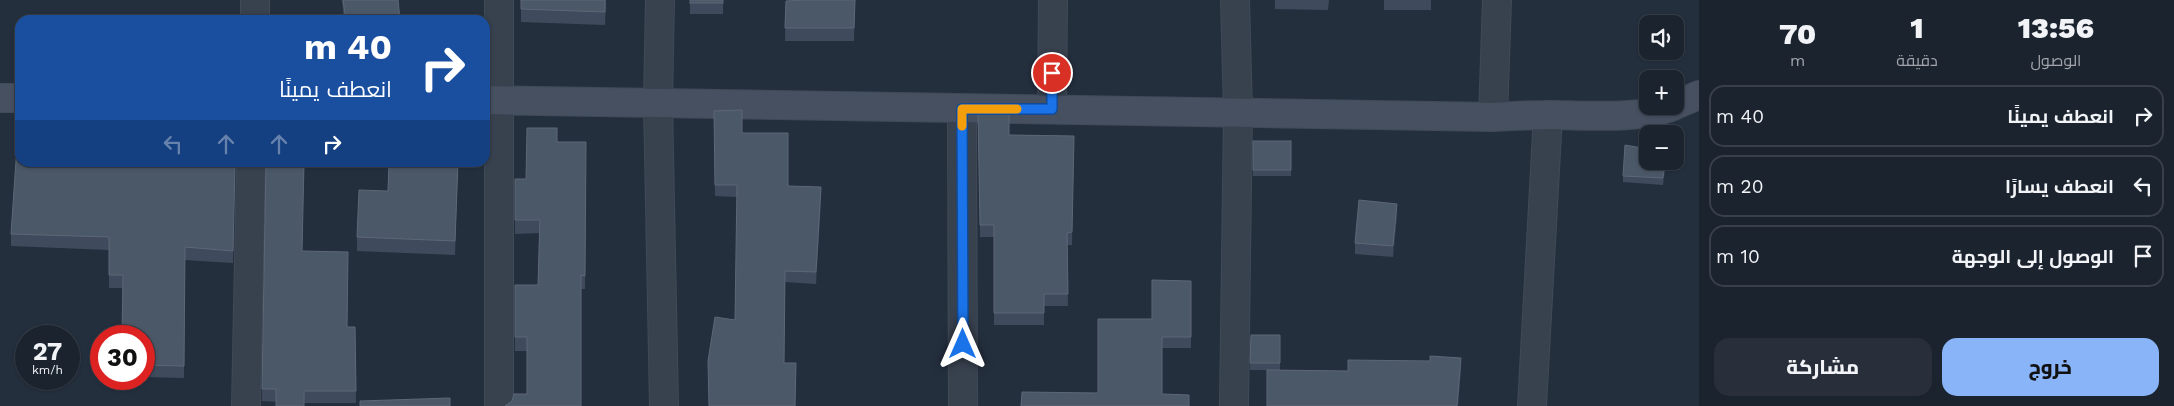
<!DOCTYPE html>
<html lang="ar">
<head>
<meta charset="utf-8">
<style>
	:root { --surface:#1b232e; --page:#282f3a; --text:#f1f3f6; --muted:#a0a4aa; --line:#39404a; --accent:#8ab4f8 }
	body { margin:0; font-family:"Work Sans",Cairo,sans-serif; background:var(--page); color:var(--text); direction:rtl; height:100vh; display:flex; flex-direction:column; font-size:19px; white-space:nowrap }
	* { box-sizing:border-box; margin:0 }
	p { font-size:16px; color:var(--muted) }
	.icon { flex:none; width:28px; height:28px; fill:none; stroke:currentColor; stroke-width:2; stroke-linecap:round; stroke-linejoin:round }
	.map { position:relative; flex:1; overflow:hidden; direction:ltr }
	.drawer { display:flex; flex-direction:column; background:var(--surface); width:475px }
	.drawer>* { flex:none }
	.guide { position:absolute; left:15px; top:15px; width:475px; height:152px; border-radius:15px; box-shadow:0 1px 4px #0004,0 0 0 1px var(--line); direction:rtl; background:#1a4fa0; color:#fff; overflow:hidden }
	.buttons { position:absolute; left:1639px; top:15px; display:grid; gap:10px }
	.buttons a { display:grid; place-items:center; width:45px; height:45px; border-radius:10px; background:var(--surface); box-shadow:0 1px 4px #0004,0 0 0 1px var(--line); font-size:25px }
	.speed { position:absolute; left:15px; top:325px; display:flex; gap:10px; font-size:25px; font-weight:700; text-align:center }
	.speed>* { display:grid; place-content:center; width:65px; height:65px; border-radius:50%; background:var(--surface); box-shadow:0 1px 4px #0004,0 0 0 1px var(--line); line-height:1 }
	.speed small { font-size:12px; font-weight:400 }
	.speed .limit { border:8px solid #d22; background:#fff; color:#111 }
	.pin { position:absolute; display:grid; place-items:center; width:42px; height:42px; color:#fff; margin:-21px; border:2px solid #fff; border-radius:50%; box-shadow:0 1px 5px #0007 }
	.me { position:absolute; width:55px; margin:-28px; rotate:0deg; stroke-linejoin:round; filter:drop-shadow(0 0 4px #0008) }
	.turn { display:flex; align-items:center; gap:18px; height:105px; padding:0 15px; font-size:22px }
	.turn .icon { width:65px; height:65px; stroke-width:2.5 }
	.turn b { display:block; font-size:35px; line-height:42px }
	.lanes { display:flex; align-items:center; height:48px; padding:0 15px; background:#0003; justify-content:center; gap:25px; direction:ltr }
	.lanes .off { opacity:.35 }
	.eta { display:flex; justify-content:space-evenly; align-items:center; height:85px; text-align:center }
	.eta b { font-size:30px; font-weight:800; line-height:35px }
	.primary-button { display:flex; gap:10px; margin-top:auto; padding:10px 15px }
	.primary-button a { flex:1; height:58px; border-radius:15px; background:var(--accent); color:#111; font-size:20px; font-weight:800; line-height:58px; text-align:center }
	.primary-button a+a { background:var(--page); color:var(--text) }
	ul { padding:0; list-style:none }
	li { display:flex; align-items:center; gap:15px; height:62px; margin:0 10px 8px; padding:0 5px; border:2px solid var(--line); border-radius:15px }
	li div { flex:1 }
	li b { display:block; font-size:19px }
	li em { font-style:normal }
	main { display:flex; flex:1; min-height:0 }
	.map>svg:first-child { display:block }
</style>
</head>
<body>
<main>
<section class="drawer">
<div class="eta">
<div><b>13:56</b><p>الوصول</p></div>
<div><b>1</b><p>دقيقة</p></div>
<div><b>70</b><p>m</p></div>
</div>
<ul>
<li><svg class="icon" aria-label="right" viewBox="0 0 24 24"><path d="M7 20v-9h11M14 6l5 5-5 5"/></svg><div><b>انعطف يمينًا</b></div><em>40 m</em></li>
<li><svg class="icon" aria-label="left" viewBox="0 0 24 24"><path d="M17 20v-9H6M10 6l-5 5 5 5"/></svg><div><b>انعطف يسارًا</b></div><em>20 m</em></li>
<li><svg class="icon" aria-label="arrive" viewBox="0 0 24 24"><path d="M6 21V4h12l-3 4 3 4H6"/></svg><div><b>الوصول إلى الوجهة</b></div><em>10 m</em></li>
</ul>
<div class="primary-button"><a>خروج</a><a>مشاركة</a></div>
</section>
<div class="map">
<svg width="1699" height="406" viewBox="0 0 1699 406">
	<rect width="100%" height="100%" fill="#242f3e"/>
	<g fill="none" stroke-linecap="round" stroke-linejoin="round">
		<defs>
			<g id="minor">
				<path d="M499,0v406"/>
				<path d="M660,0l-2,102 6,304"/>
				<path d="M255,20v-20"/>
				<path d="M962,109l1,297"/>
				<path d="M1052,109l1,-109"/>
				<path d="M1493,117l4,-117"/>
				<path d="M246,406l5,-244"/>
				<path d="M1234,406l4,-294 -3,-112"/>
				<path d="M1532,406l16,-291"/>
			</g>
			<g id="secondary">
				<path d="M0,98h20"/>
				<path d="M485,100l1008,17c19,-1 39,-2 58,-2 35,0 90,5 122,-9"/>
				<path d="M1675,105l24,-10"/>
			</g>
		</defs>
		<!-- minor casing -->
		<use href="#minor" stroke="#414a57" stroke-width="30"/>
		<!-- secondary casing -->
		<use href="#secondary" stroke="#414a57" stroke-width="30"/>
		<!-- minor -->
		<use href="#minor" stroke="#38414e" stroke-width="28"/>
		<!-- secondary -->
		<use href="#secondary" stroke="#465061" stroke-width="28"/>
	</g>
	<!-- wall -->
	<g fill="#3f4b5c">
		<path d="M342,0h56l2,20h-56z"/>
		<path d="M521,0h85l-1,25 -84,-3z"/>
		<rect x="690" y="0" width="33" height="14"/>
		<path d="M855,0l-1,41h-69l1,-40z"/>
		<path d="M1275,0h54l-1,10 -53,-1z"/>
		<rect x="1384" y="0" width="47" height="10"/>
		<path d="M714,111l28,22 46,53 33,12 -5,86 -31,-2 -1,81 12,43 -61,-86 2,-123 -22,-1z"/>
		<path d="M978,112l31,23 65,1 -2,109h-5l1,61h-24v19h-50v-88h-14z"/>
		<rect x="1253" y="141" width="38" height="35"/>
		<path d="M557,142h29l-1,147h-4l-54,105v-43h-12v-66h23l1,-52 -24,1v-55h11z"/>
		<path d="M1666,161l-3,24 -40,-3v-6z"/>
		<path d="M235,162l-2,101 -48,-3 -1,118 -40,-1v-41l-21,-48h-14v-38l-98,-4v-12z"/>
		<path d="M266,162l36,89 45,76h8l1,76h-52l-42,-2z"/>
		<path d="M389,162h69l-3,93 -98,-4v-14l31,-46z"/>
		<path d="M1397,215l-4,42 -38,-3v-11z"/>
		<path d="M1191,281v67h-29l-64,45 54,-74z"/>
		<path d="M1251,335h29v35l68,1 113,-3 -3,38h-191v-36h-17z"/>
	</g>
	<!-- shaded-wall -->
	<g fill="#2f3b4b">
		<path d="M1665,161h1l-3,24v-7z"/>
		<path d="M821,187v11l-5,86v-12z"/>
		<path d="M1397,204v11l-4,42v-11z"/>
		<path d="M1461,358l-3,48h-1z"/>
	</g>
	<!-- building -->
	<g fill="#4b5868" stroke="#5c6777">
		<path d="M343,0h55l2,20h-54z"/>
		<path d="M521,0h84v12l-84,-3z"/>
		<rect x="690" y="0" width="33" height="3"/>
		<path d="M803,0h52l-1,28h-69l1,-27z"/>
		<path d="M742,110v23h46v53l33,1 -5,85 -31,-1 -1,92h12l-1,43h-86l-1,-45 7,-44 20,3 2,-135h-22l-1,-74z"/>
		<path d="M978,112l31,1v22l65,1 -2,96 -5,1 1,61h-24v19h-50v-88h-14z"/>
		<path d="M527,128h30v14h29l-1,134 -4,-1v131h-76l7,-5 2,-7h13v-57h-12v-52h23l2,-65h-25v-41h11z"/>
		<rect x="1253" y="141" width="38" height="29"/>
		<path d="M1625,145l23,4v12h17l-2,17 -40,-2z"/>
		<path d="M17,146h3v16h215l-2,89 -48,-4 -1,119 -40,-1v-29h-22l1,-61h-14v-38l-98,-3z"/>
		<path d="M266,162h38l-2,89 46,1 -1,75h8l1,64h-52v15h-28v-17h-14z"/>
		<path d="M389,162h69l-3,79 -98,-4 2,-47 29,1z"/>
		<path d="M1359,200l38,4 -4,42 -38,-3z"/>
		<path d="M1152,280l39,1v56h-29v57l27,1v11h-168l1,-14 76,1v-74h54z"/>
		<path d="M1251,335h29v28h-30z"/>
		<path d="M1430,356l31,2 -4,48h-190v-36l81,1v-11l82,1z"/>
		<path d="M450,398v8h-90v-5z"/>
	</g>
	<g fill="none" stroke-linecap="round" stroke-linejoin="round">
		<defs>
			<path id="route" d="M963,344l-1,-235h90v-36"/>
		</defs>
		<!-- route casing -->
		<use href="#route" stroke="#114b97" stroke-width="12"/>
		<!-- route -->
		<use href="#route" stroke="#1a73e8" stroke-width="9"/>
		<!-- slow -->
		<path stroke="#f59e0b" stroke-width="9" d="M962,126v-17h55"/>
	</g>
</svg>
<div class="buttons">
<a><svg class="icon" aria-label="sound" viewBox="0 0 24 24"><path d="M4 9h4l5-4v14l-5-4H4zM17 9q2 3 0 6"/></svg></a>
<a>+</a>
<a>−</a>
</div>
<div class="speed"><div>27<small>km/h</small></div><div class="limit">30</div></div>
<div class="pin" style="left:1052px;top:73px;background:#d93025"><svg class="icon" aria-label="arrive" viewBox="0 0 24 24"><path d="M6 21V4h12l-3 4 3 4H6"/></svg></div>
<svg class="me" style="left:963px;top:344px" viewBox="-20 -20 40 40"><path d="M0-17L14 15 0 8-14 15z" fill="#1a73e8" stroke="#fff" stroke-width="4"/></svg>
<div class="guide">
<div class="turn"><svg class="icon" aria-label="right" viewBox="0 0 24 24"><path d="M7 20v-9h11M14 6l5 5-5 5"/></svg><div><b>40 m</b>انعطف يمينًا</div></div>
<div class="lanes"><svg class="icon off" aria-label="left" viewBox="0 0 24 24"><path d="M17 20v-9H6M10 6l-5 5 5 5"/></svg><svg class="icon off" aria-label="ahead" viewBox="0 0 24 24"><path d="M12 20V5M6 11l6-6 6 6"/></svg><svg class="icon off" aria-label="ahead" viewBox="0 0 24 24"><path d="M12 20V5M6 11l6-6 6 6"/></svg><svg class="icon" aria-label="right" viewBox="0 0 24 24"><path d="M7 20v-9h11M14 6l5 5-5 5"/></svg></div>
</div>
</div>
</main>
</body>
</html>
